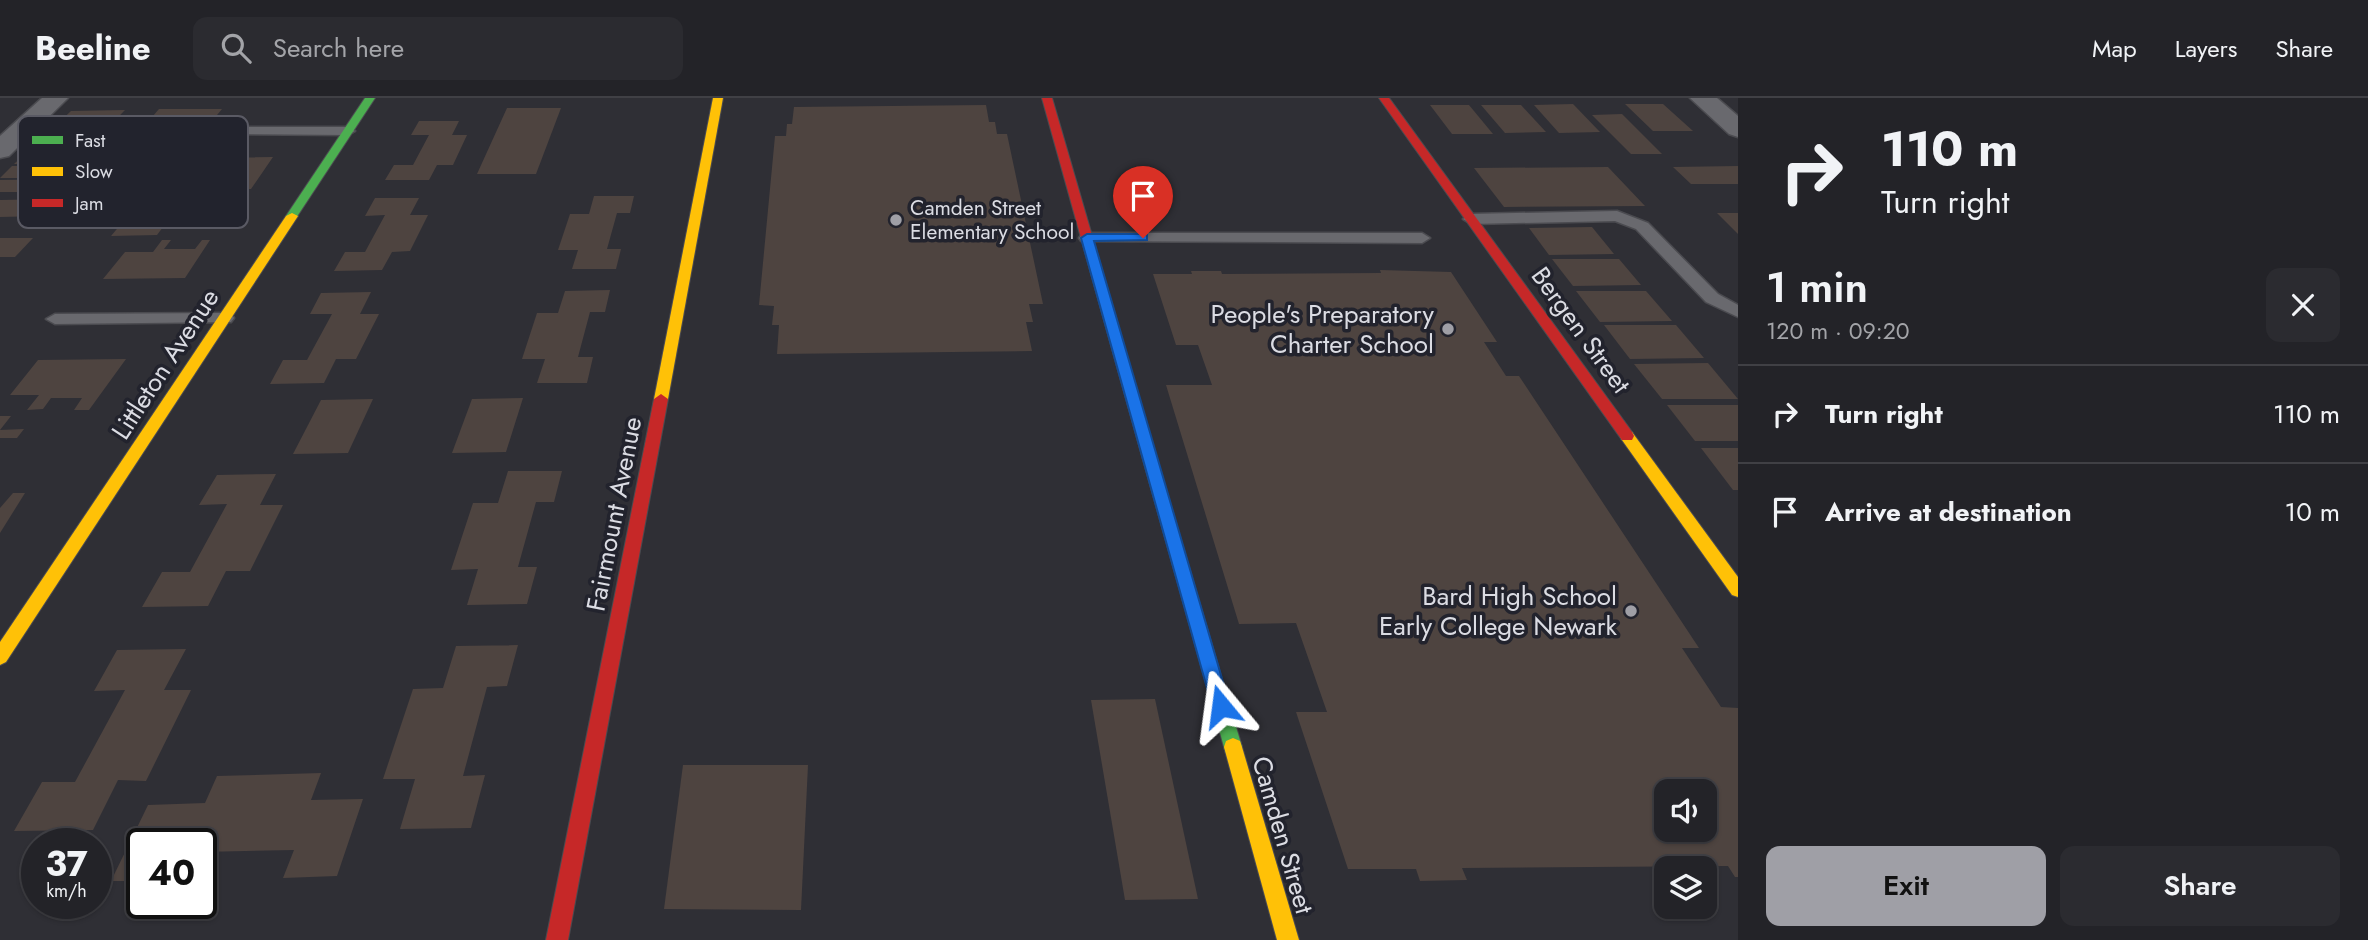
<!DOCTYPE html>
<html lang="en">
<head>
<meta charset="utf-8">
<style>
	:root { --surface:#232328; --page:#2b2b30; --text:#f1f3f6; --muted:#a3a4a8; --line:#404045; --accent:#9f9fa6 }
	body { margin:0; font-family:Jost,sans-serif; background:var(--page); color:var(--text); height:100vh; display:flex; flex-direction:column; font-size:26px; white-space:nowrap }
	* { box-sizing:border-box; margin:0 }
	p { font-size:23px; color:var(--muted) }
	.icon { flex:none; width:38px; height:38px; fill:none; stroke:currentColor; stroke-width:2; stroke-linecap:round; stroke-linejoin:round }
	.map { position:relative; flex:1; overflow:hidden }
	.details { display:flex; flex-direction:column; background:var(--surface); width:630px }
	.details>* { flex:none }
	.guide { background:#232328; color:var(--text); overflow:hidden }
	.controls { position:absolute; left:1654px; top:681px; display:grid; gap:14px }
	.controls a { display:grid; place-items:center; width:63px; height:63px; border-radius:14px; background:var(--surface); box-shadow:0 2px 5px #0004,0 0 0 2px var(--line); font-size:35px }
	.speed { position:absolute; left:21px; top:730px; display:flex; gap:14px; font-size:35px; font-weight:700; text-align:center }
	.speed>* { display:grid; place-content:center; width:91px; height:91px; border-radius:50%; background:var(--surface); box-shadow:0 2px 5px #0004,0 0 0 2px var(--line); line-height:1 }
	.speed small { font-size:18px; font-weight:400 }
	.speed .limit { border:4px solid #111; border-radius:10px; background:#fff; color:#111 }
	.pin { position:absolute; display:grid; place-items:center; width:60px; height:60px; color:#fff; margin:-72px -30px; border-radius:50% 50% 50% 0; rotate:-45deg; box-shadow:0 0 7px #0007 }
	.pin .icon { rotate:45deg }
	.me { position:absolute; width:77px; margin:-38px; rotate:344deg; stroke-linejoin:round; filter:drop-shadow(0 0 5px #0008) }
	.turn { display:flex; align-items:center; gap:24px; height:147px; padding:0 28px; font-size:32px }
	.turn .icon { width:91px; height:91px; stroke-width:2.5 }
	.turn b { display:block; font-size:49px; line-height:60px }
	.round { display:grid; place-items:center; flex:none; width:74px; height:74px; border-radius:14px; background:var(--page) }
	.head { display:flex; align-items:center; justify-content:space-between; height:119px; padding:0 28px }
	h1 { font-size:42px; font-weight:600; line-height:52px }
	.button { display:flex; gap:14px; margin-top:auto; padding:14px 28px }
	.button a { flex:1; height:80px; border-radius:14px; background:var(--accent); color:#111; font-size:28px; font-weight:600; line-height:80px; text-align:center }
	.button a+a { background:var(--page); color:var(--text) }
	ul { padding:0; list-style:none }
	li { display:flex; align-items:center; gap:21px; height:98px; padding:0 28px; border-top:2px solid var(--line) }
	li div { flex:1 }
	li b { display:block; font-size:26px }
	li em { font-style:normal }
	header { display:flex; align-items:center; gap:42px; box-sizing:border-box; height:98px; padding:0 35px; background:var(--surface); border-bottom:2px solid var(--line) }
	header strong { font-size:33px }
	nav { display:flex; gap:38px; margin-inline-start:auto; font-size:24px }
	.search { width:490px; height:63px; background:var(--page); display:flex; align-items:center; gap:18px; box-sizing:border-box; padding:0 24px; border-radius:14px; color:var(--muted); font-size:26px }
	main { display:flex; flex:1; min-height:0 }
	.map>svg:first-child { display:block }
</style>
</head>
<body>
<header>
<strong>Beeline</strong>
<div class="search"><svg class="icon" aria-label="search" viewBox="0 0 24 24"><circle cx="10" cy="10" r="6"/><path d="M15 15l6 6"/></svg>Search here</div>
<nav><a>Map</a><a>Layers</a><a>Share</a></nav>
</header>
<main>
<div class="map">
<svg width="1738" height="842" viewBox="0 0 1738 842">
	<rect width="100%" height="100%" fill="#2f2f35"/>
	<!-- building -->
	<g fill="#4e4440" fill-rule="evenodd">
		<path d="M1573,6l27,28 -41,1 -25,-28z"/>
		<path d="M1625,6h38l30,27h-40z"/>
		<path d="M986,7l3,17h6l2,12h10l36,170h-14l4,18h-7l6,29 -255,3 2,-29h-7l2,-19 -15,-1 16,-169h11l1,-12h5l2,-17z"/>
		<path d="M1430,7h39l24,29h-41z"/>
		<path d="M1481,7h40l25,27 -41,1z"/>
		<path d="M507,10h54l-25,66h-59z"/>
		<path d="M159,11h63l-24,29 -65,1z"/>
		<path d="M125,12l-30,31 -62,6 38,-36z"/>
		<path d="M1622,16l40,40h-31l-39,-39z"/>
		<path d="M419,23h40l-7,14h15l-14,30h-16l-8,15h-44l9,-15h19l16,-30h-18z"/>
		<path d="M27,54h29l-13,12h-29z"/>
		<path d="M273,59l-22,32h-12l6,-8h-27l-6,8h-10l8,-10h-24l17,-21z"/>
		<path d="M12,68h37l-13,12h-36z"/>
		<path d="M1738,68v18h-47l-18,-17z"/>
		<path d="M1608,69l37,39 -141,1 -30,-39z"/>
		<path d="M73,81l-12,13h-61v-12z"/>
		<path d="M147,95h43l-6,8h17l-4,6h-13l-11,14h14l-5,6h-19l-6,8 -46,1z"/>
		<path d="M594,98h40l-4,17h-13l-10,36h14l-5,20h-44l6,-19h-20l12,-36h19z"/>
		<path d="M375,100h44l-9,17h18l-18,36 -18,1 -10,18 -48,1 11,-19h20l20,-37 -20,1z"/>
		<path d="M58,101l-16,17 -42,1v-17z"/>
		<path d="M1717,115h21v21z"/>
		<path d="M1592,129l22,27 -65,1 -20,-27z"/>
		<path d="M0,140h33l-18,19h-15z"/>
		<path d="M162,142h9l-7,9h31l7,-9h8l-25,38 -82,1 22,-27h28z"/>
		<path d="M1552,161h67l22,26 -68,1z"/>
		<path d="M1380,172l71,2 46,70h-13l22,34h13l180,272h-17l39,59 17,1v169h-3l-7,-11 -266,2 5,12 -47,1 -4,-12h-68l-52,-157h31l-31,-89 -57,1 -73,-239h46l-14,-40h-22l-23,-71h39l-1,-3h30l1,3 159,-1zM1666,693h38v39h-38z"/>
		<path d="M610,192l-5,22h-15l-12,45h15l-6,26h-50l8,-24h-23l15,-46h21l7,-22z"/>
		<path d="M1576,193h70l26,30 -72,1z"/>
		<path d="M371,194l-11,22h19l-23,45h-20l-12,24 -54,1 13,-24h24l25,-46h-22l11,-21z"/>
		<path d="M1604,227h72l28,33 -74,1z"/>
		<path d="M126,261l-37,51h-15l8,-12h-31l-8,11 -16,1 12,-15h-29l28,-35z"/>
		<path d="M1708,265l30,36h-76l-28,-35z"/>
		<path d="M523,300l-17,54 -54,1 20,-54z"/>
		<path d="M373,301l-25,54 -55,1 28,-54z"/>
		<path d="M1667,307h71v36h-43z"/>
		<path d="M0,318h11l-11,14 24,-1 -7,9h-17z"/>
		<path d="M1701,350h37v42h-5z"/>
		<path d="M508,373h54l-8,31h-18l-18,65h19l-10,37 -60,1 11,-36 -27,1 22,-67h25z"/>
		<path d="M276,376l-16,31h23l-33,66h-24l-18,35 -66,1 20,-35h28l37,-68 -28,1 18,-30z"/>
		<path d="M13,395h12l-25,40v-25z"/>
		<path d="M518,547l-11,41 -20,1 -24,89 22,-1 -14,53 -71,1 15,-50h-32l30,-90 30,-1 13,-42z"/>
		<path d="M186,551l-22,41h27l-45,91 -28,-1 -25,50 -79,1 28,-49h33l50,-92 -31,1 23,-41z"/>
		<path d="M1155,601l43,200 -73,1 -34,-200z"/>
		<path d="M683,667h125l-7,145 -137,-1z"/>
		<path d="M321,675l-10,27 52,-1 -26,77 -54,2 11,-28 -93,2v-8h-59v37h-31l37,-76 57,-2 12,-27z"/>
	</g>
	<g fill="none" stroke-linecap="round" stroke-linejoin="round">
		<defs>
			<g id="lane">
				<path d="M233,29h115l7,4 -7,4 -120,-1v-6z"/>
				<path d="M1617,113l31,12 70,71 20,11v12l-32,-15 -70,-73 -21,-8 -144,3 -8,-5 8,-5z"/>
				<path d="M1087,135h335l8,5 -8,5 -341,-2 -2,-3 2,-3z"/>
				<path d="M225,215l6,1 3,4 -3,4 -176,2 -9,-5 9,-5z"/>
			</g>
			<g id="street">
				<path d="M42,0h26l-59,58 -9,2v-22z"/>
				<path d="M1690,0h27l21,18v21l-9,-3z"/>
			</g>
			<g id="fast">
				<path d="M365,0h10l-79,120h-8l-2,-2z"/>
				<path d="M1147,346l7,5 88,298 -2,6 -7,3 -7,-3 -2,-6 -84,-298z"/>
			</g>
			<g id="slow">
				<path d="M713,0h10l-55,301 -7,5 -7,-5z"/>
				<path d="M292,115l6,3 -292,446 -6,3v-23l286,-426z"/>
				<path d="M1627,333l5,1 106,145v20l-6,-2 -110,-155 -2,-4 2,-4z"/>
				<path d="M1233,640l7,3 2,6 57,193h-22l-53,-193 2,-6z"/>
			</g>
			<g id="jam">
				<path d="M1042,0h10l102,351 -2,4 -5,1 -7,-5z"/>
				<path d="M1379,0h10l243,334 2,4 -2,4h-10z"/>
				<path d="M661,296l7,5 -100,541h-22l108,-541z"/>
			</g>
		</defs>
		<!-- lane casing -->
		<use href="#lane" stroke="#4b4b50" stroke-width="3"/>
		<!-- street casing -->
		<use href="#street" stroke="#4b4b50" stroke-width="3"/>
		<!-- fast casing -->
		<use href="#fast" stroke="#4b4b50" stroke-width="2"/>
		<!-- slow casing -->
		<use href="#slow" stroke="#4b4b50" stroke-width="2"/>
		<!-- jam casing -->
		<use href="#jam" stroke="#4b4b50" stroke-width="2"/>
		<!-- lane -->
		<use href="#lane" fill="#69696e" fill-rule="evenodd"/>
		<!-- street -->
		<use href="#street" fill="#69696e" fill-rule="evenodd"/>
		<!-- fast -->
		<use href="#fast" fill="#4caf50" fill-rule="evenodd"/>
		<!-- slow -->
		<use href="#slow" fill="#ffc107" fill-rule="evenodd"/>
		<!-- jam -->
		<use href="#jam" fill="#c62828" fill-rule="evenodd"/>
	</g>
	<!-- route -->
	<path fill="#1a73e8" stroke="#114b97" stroke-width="2" d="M1143,136l4,1v5l-53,1 136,465 -3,6 -6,2 -7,-2 -2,-6 -131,-468 6,-4z"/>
	<!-- markers -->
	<g fill="#9f9fa6" stroke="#22232d" stroke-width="2.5">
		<circle cx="896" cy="122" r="7"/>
		<circle cx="1448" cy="231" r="7"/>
		<circle cx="1631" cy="513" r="7"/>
	</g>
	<g text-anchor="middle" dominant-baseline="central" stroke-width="7" stroke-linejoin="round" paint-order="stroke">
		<!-- far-poi labels -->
		<g font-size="21" fill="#dbdce3" stroke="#22232d" text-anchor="start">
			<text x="910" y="110">Camden Street<tspan x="910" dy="24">Elementary School</tspan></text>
		</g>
		<!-- poi labels -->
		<g font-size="26" fill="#dbdce3" stroke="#22232d" text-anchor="end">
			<text x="1434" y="216">People's Preparatory<tspan x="1434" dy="30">Charter School</tspan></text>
			<text x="1617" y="498">Bard High School<tspan x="1617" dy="30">Early College Newark</tspan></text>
		</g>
		<!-- street labels -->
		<g font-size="26" fill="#dbdce3" stroke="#22232d">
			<text transform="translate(1581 232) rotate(54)">Bergen Street</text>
			<text transform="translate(165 266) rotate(-57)">Littleton Avenue</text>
			<text transform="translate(614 416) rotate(-79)">Fairmount Avenue</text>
			<text transform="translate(1283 737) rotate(74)">Camden Street</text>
		</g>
	</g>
	<!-- legend -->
	<rect x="18" y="18" width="230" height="112" rx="10" fill="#22232d" stroke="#5a5a64" stroke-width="2"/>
	<rect x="32" y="38" width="31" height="8" fill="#4caf50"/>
	<rect x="32" y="69" width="31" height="9" fill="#ffc107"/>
	<rect x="32" y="101" width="31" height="8" fill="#c62828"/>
	<g font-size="19" fill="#dbdce3">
		<text x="75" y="49">Fast</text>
		<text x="75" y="80">Slow</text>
		<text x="75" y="112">Jam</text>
	</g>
</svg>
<div class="controls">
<a><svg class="icon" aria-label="sound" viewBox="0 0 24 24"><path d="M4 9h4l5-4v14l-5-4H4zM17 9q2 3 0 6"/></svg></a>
<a><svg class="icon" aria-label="layers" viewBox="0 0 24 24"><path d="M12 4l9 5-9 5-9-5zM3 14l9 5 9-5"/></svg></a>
</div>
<div class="speed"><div>37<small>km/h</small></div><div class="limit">40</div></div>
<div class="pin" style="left:1143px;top:140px;background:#d93025"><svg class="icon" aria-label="arrive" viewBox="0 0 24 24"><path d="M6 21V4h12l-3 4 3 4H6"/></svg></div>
<svg class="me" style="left:1221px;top:608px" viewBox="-20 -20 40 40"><path d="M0-17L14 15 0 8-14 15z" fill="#1a73e8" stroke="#fff" stroke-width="4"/></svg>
</div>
<section class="details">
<div class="guide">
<div class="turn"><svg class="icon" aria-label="right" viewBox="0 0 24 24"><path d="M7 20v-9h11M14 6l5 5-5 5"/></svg><div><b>110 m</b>Turn right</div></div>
</div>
<div class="head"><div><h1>1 min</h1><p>120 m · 09:20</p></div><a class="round"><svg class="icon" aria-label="close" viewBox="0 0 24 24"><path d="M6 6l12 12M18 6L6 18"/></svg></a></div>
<ul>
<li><svg class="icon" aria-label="right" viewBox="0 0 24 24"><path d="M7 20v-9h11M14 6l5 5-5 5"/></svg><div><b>Turn right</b></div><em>110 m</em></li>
<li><svg class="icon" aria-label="arrive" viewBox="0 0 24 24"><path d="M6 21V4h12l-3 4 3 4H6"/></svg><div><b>Arrive at destination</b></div><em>10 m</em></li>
</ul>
<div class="button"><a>Exit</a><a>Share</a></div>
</section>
</main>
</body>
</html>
